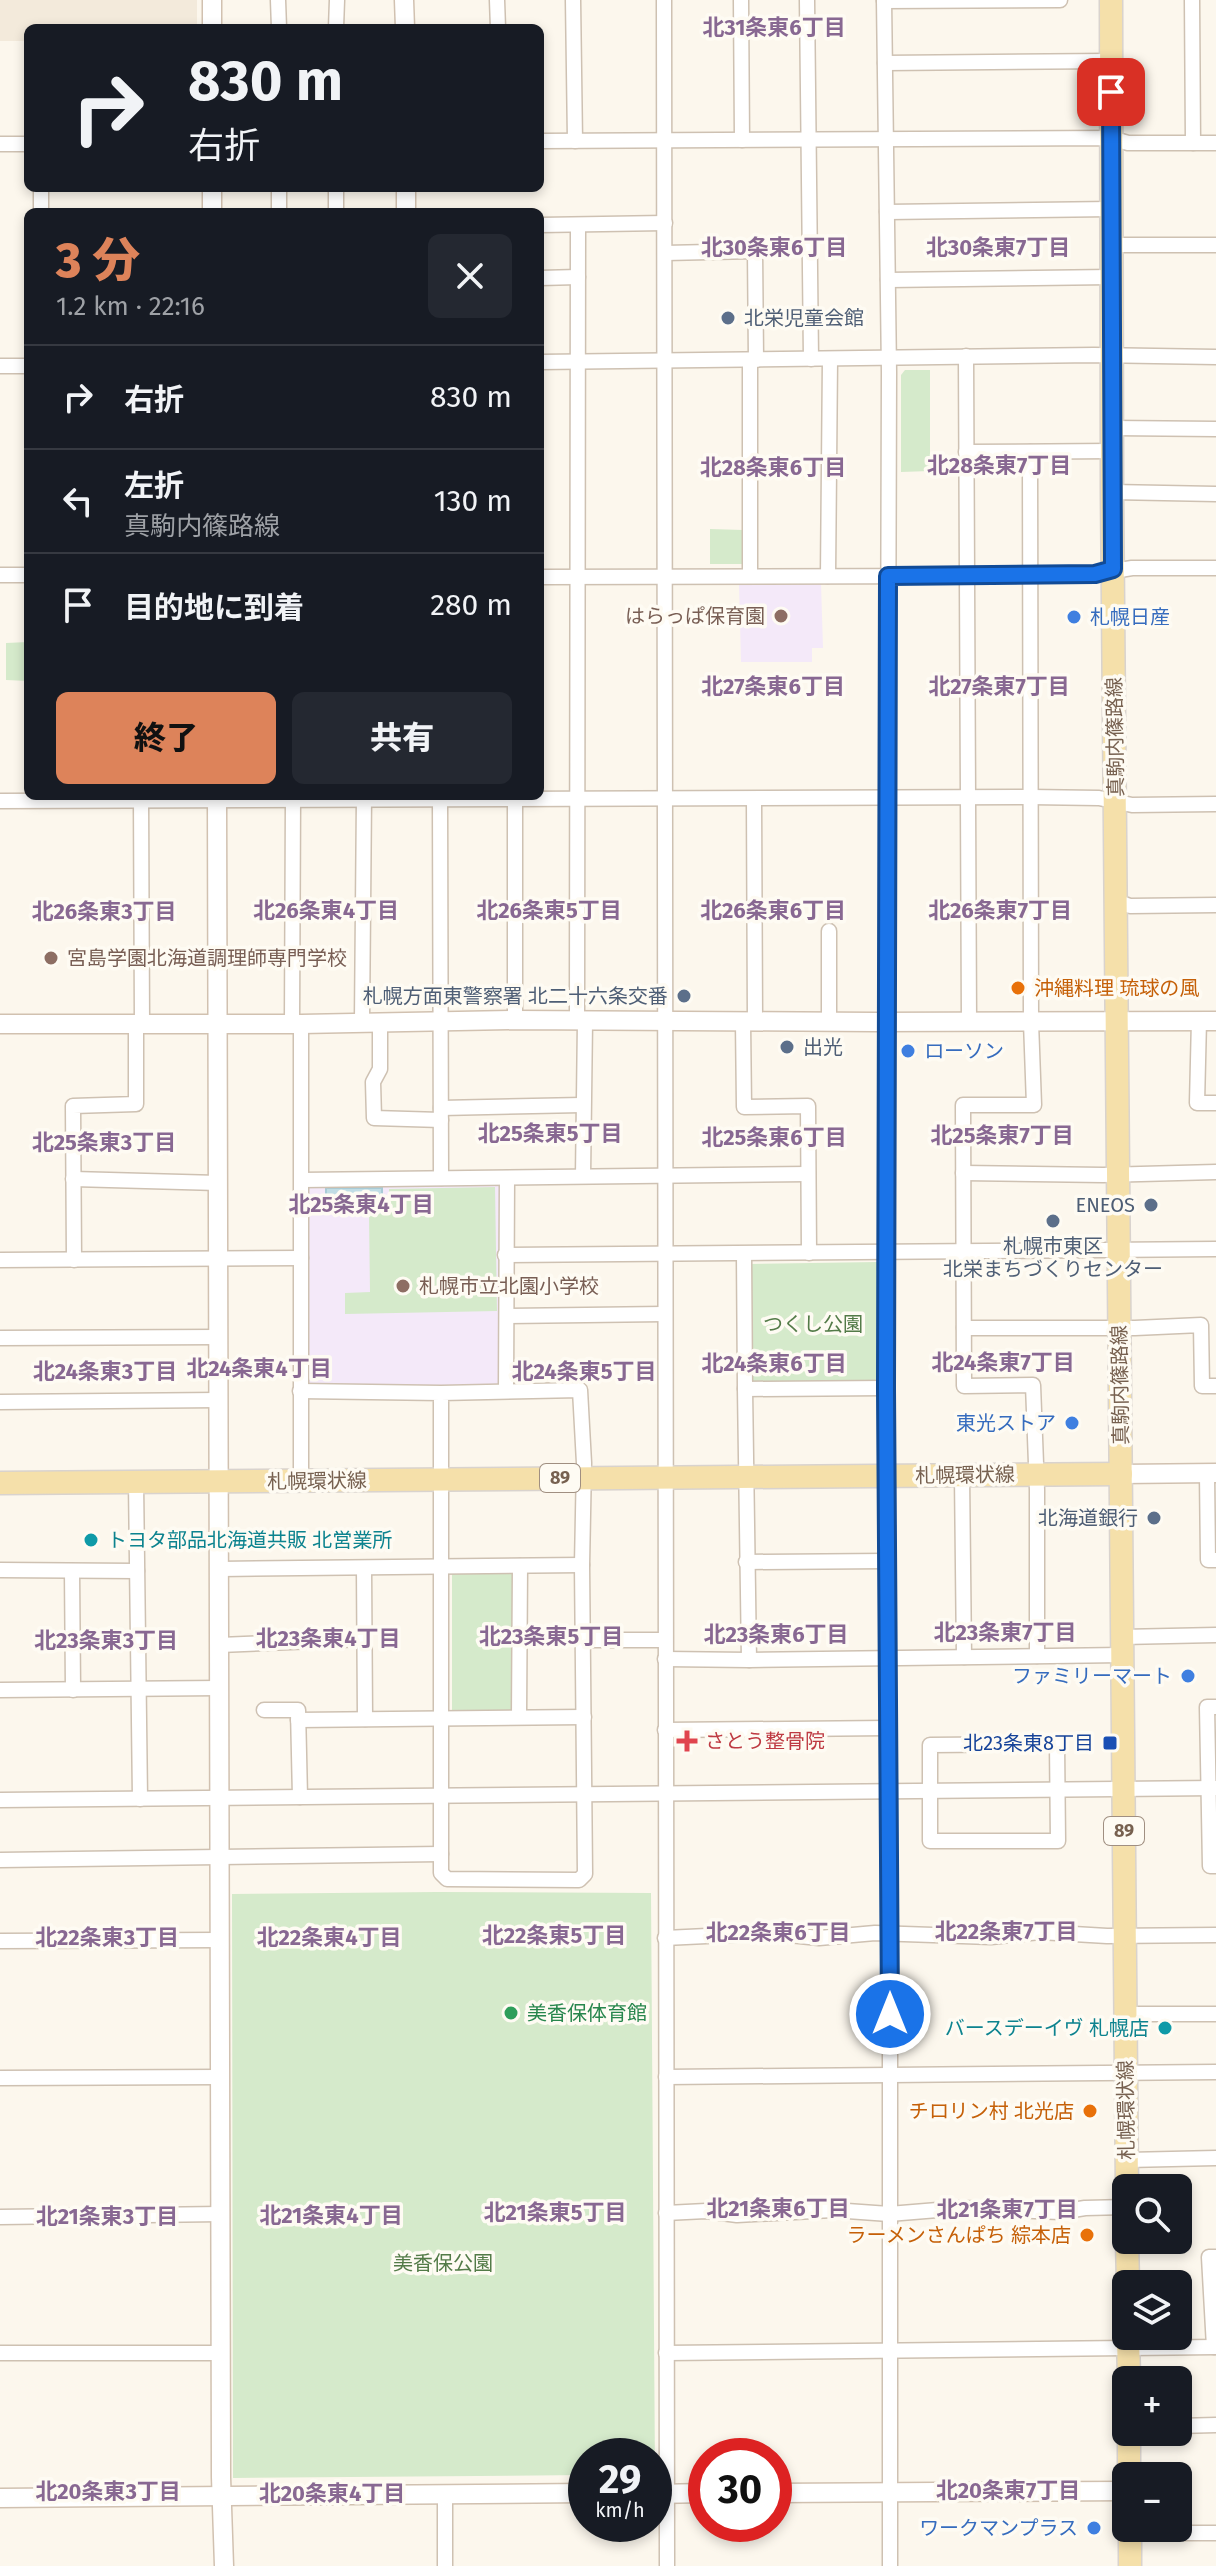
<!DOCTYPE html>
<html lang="ja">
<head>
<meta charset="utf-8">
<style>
	:root { --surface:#171b24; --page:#242831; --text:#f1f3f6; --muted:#9ea1a6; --line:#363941; --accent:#dd835a }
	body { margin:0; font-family:"Fira Sans","Noto Sans JP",sans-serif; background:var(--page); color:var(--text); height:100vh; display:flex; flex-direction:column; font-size:30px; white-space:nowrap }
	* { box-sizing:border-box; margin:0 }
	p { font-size:26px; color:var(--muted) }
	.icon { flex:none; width:44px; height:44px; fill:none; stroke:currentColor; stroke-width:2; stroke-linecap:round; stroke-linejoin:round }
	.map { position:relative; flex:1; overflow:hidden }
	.drawer { position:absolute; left:24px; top:208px; width:520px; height:592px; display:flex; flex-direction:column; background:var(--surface); border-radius:12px; box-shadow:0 4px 12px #0003 }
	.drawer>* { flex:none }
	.hud { position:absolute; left:24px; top:24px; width:520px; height:168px; border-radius:12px; box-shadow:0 4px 12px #0003; background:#171b24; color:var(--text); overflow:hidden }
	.fabs { position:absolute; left:1112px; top:2174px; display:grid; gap:16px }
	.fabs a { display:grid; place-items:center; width:80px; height:80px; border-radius:12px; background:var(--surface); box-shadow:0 4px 12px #0003; font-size:40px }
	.speed { position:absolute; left:568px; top:2438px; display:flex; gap:16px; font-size:40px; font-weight:700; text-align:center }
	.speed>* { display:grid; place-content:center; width:104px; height:104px; border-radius:50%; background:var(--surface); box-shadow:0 4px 12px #0003; line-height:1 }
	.speed small { font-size:20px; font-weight:400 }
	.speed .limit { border:12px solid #d22; background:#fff; color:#111 }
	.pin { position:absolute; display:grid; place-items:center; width:68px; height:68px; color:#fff; margin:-34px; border-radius:16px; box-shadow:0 4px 12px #0006 }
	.me { position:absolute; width:88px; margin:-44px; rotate:0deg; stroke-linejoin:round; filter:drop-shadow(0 0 6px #0008) }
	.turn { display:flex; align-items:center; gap:28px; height:168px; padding:0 32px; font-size:36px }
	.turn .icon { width:104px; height:104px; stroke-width:2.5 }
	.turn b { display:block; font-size:56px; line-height:68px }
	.round { display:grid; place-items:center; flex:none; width:84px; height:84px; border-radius:12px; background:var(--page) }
	.head { display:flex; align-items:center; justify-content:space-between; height:136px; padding:0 32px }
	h1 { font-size:48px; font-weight:800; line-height:60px; color:var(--accent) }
	.cta { display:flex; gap:16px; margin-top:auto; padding:16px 32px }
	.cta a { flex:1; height:92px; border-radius:12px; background:var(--accent); color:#111; font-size:32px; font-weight:800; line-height:92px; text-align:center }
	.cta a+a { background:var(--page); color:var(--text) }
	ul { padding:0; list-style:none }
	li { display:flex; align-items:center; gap:24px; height:104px; padding:0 32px; border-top:2px solid var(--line) }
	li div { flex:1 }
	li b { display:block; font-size:30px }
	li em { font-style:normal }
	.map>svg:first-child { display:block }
</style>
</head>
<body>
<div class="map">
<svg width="1216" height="2566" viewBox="0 0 1216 2566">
	<rect width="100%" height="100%" fill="#fcf7ed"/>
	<!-- residential -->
	<path fill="#f3eadb" d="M0,0h197v28h-169v13h-28z"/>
	<!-- education -->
	<g fill="#f4e9f9">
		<path d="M821,583l2,65h-11v14h-71l-2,-78z"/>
		<path d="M499,1183l-1,203h-192l1,-200z"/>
	</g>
	<!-- green -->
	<g fill="#d5eacb">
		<path d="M905,370h25v101l-29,1v-97z"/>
		<path d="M710,529l33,1v34h-33z"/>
		<path d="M28,642v39l-22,-1v-37z"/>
		<path d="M495,1187l2,124 -152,3v-21l25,-1 -1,-78 20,-1v-24z"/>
		<path d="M877,1262l1,115 -7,8h-122v-121z"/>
		<path d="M507,1570l5,4 1,134 -3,3 -58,-1v-137z"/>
		<path d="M437,1892l214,1 4,582 -1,-19h-68v19l-353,3 -1,-584z"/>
	</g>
	<!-- water -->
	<rect fill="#c1dde5" stroke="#a8cbd6" stroke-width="2" x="326" y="1188" width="56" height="22"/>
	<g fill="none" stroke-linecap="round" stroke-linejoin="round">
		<defs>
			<g id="street">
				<path d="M278,0l1,28"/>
				<path d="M497,0l1,28"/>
				<path d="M573,0l2,141"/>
				<path d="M664,0l3,2566"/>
				<path d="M741,0l1,140"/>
				<path d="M807,0l4,359"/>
				<path d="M884,0l5,372 -3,1016 4,545v633"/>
				<path d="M1192,0l1,143"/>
				<path d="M884,1l176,-1"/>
				<path d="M336,28l1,-28"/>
				<path d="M885,63l226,-2"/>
				<path d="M540,141l571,-3 17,5h88"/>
				<path d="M0,144h28"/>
				<path d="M336,188v24"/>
				<path d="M41,212v-24"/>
				<path d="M279,212v-24"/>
				<path d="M887,212l224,-3"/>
				<path d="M540,225l125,-2"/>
				<path d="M1111,245h105"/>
				<path d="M665,253l90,-2 1,109"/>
				<path d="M540,278l38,-1"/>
				<path d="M888,280l223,-3"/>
				<path d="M966,356l3,666"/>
				<path d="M750,360v216"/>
				<path d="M540,362l554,-7 122,2"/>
				<path d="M0,366h28"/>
				<path d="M1113,428l103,1"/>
				<path d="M966,452l147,-1"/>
				<path d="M1030,452l1,570 3,83h-71l1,281 69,-1 4,105v166"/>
				<path d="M1112,492l104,2"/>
				<path d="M0,575h28"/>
				<path d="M828,576l2,-217"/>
				<path d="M540,577l427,-1 128,-2 37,-6h84"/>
				<path d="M141,796l1,227"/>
				<path d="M440,796l1,382"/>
				<path d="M754,799l1,223"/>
				<path d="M0,801l1030,-4 69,1 33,7 84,-1"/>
				<path d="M1116,901l14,5 86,-1"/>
				<path d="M515,1020v-224"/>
				<path d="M1199,1020l-2,83h19"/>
				<path d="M362,1021l2,-225"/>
				<path d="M577,1021l1,-796"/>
				<path d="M380,1022v47l-7,13 1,36 67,2"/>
				<path d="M743,1022l1,85 64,-1 1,147"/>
				<path d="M829,1022v-91"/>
				<path d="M292,1023l1,-227"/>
				<path d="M441,1108l141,-3"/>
				<path d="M963,1173l140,2 113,-3"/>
				<path d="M583,1176l2,-155"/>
				<path d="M73,1179l145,4"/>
				<path d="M302,1180l506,-6"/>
				<path d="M744,1254l1,135 141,-1"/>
				<path d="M505,1255l711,-6"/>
				<path d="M0,1260l301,-2"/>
				<path d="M74,1260l-1,-154 63,-2v-81"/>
				<path d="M507,1316l157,-2"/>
				<path d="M964,1328h171l66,-3 1,61h14"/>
				<path d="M0,1338l219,-1"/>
				<path d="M745,1389l4,271"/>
				<path d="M506,1390l1,-212"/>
				<path d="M300,1391l141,2 139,-3 4,73 -2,102 3,309 -6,6 -132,-1 -6,-6v-480"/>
				<path d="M0,1402l219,-2"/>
				<path d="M1207,1474l1,86h8"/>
				<path d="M962,1475l2,182"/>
				<path d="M301,1481v-457"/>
				<path d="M136,1482l4,317"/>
				<path d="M746,1562l141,-1"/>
				<path d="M364,1568l1,151"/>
				<path d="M220,1569l362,-4"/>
				<path d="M0,1570l137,1"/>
				<path d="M72,1571l1,119"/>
				<path d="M1122,1637l94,-2"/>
				<path d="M583,1640h82"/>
				<path d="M220,1645l144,-6"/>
				<path d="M665,1659l84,1 373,-5"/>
				<path d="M0,1690l220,-2"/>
				<path d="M1216,1707h-9l3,159h6"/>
				<path d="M264,1710h34l2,87"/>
				<path d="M519,1717l1,-151"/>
				<path d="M298,1720l286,-3"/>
				<path d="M665,1730l224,-2"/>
				<path d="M1057,1744l1,97h-128v-96z"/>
				<path d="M0,1800l1216,-12"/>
				<path d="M0,1860l441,-6"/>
				<path d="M665,1938l105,-5 49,5 56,-5 116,4 49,-5 67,4 109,-1"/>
				<path d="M0,1941l220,-1"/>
				<path d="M1126,2014h90"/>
				<path d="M666,2077l550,-5"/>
				<path d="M0,2078l220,-1"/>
				<path d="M1127,2160l89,-2"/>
				<path d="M666,2213l40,-2 31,4 96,-5 56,4 73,-6 98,4 25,-4 41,-1"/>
				<path d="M0,2217l221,-3"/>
				<path d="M1214,2347l-5,-90h7"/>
				<path d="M0,2353h221"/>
				<path d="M666,2353l550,-6"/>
				<path d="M1178,2426l38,-1"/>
				<path d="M445,2495v71"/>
				<path d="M1130,2533h86"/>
			</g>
			<g id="secondary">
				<path d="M404,0l1,28"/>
				<path d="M212,28v-28"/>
				<path d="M406,188v24"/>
				<path d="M212,212v-24"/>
				<path d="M217,796l4,1681 3,89"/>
				<path d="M0,1024h301l214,-4 361,2 340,-1"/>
				<path d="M1121,1474l95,-1"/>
				<path d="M774,2493l352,-2"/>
				<path d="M654,2494l52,-1"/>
				<path d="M0,2498l586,-5"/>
			</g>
			<g id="primary">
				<path d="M1111,0l1,492 15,1696"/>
				<path d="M0,1483l1121,-9"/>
				<path d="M1127,2240l1,44"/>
				<path d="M1128,2336l1,44"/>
				<path d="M1129,2432v44"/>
				<path d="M1130,2528v38"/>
			</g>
		</defs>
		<!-- street casing -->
		<use href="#street" stroke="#cec1b2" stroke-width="17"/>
		<!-- secondary casing -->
		<use href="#secondary" stroke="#d1c1b0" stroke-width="21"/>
		<!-- primary casing -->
		<use href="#primary" stroke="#d9d3ce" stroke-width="25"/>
		<!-- street -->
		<use href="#street" stroke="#fff" stroke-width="14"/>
		<!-- secondary -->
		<use href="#secondary" stroke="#fff" stroke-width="18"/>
		<!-- primary -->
		<use href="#primary" stroke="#f5e0aa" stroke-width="22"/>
	</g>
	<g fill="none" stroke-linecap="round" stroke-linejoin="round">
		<defs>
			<path id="route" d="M890,2014l-4,-626 2,-812 207,-2 18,-5 -2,-477"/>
		</defs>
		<!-- route casing -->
		<use href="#route" stroke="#114b97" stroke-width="20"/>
		<!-- route -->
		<use href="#route" stroke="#1a73e8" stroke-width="14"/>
	</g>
	<!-- markers -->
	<g fill="#5c6f8a" stroke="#fefbf3" stroke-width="3">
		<circle cx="728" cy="318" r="8"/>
		<circle cx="684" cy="996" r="8"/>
		<circle cx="787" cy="1047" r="8"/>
		<circle cx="1151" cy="1205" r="8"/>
		<circle cx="1053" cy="1221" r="8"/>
		<circle cx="1154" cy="1518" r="8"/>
	</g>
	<g fill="#8d6e63" stroke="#fefbf3" stroke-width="3">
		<circle cx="781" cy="616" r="8"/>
		<circle cx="51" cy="958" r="8"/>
		<circle cx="403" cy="1286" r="8"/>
	</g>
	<g fill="#3f7fe0" stroke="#fefbf3" stroke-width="3">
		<circle cx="1074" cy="617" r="8"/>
		<circle cx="908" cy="1051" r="8"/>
		<circle cx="1072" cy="1423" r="8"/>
		<circle cx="1188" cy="1676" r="8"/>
		<circle cx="1094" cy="2528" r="8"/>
	</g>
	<g fill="#e8710a" stroke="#fefbf3" stroke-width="3">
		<circle cx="1018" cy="988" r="8"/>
		<circle cx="1090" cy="2111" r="8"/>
		<circle cx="1087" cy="2235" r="8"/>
	</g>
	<g fill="#0f9aa8" stroke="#fefbf3" stroke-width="3">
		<circle cx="91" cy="1540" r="8"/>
		<circle cx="1165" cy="2028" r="8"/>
	</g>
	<path fill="#e0444e" stroke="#fefbf3" stroke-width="3" d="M683 1729h8v8h8v8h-8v8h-8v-8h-8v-8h8z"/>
	<rect fill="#1a4fb4" stroke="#fefbf3" stroke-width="3" x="1102" y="1735" width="16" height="16" rx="4"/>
	<circle fill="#2e9e5b" stroke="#fefbf3" stroke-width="3" cx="511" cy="2013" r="8"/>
	<g text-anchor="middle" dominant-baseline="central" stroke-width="7" stroke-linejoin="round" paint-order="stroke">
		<!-- shield labels -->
		<g fill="#fefbf3" stroke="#a08f81" stroke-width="2">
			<rect x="540" y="1464" width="40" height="28" rx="6"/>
			<rect x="1104" y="1817" width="40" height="28" rx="6"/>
		</g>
		<g font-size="18" font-weight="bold" fill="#776150">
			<text x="560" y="1478">89</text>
			<text x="1124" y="1831">89</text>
		</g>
		<!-- service labels -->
		<g font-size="20" fill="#4e5e75" stroke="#fefbf3" text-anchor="end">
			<text x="744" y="318" text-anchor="start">北栄児童会館</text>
			<text x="668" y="996">札幌方面東警察署 北二十六条交番</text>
			<text x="803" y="1047" text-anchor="start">出光</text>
			<text x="1135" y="1205">ENEOS</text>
			<text x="1053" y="1246" text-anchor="middle">札幌市東区<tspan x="1053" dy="23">北栄まちづくりセンター</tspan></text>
			<text x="1138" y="1518">北海道銀行</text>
		</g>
		<!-- education labels -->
		<g font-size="20" fill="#785e54" stroke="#fefbf3" text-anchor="start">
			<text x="765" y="616" text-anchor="end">はらっぱ保育園</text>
			<text x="67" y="958">宮島学園北海道調理師専門学校</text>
			<text x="419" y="1286">札幌市立北園小学校</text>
		</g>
		<!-- shop labels -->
		<g font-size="20" fill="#366cbe" stroke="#fefbf3" text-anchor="end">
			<text x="1090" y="617" text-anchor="start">札幌日産</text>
			<text x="924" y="1051" text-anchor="start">ローソン</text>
			<text x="1056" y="1423">東光ストア</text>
			<text x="1172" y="1676">ファミリーマート</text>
			<text x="1078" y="2528">ワークマンプラス</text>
		</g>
		<!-- street labels -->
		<g font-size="20" fill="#776150" stroke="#fefbf3">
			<text transform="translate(1115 737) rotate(-91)">真駒内篠路線</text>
			<text transform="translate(1120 1385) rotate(-91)">真駒内篠路線</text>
			<text transform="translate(965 1475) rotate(-1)">札幌環状線</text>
			<text transform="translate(317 1481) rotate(-1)">札幌環状線</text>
			<text transform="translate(1126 2110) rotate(-91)">札幌環状線</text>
		</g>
		<!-- food labels -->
		<g font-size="20" fill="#c56008" stroke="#fefbf3" text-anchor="end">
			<text x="1034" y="988" text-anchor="start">沖縄料理 琉球の風</text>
			<text x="1074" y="2111">チロリン村 北光店</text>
			<text x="1071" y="2235">ラーメンさんぱち 綜本店</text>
		</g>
		<!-- park labels -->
		<g font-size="20" fill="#537b48" stroke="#fefbf3">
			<text x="813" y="1324">つくし公園</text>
			<text x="443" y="2263">美香保公園</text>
		</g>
		<!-- culture labels -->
		<g font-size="20" fill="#0d838f" stroke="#fefbf3" text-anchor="start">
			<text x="107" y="1540">トヨタ部品北海道共販 北営業所</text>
			<text x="1149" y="2028" text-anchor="end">バースデーイヴ 札幌店</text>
		</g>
		<!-- health labels -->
		<g font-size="20" fill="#be3a42" stroke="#fefbf3" text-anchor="start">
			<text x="705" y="1741">さとう整骨院</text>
		</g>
		<!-- transit labels -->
		<g font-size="20" fill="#164399" stroke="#fefbf3" text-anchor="end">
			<text x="1094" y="1743">北23条東8丁目</text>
		</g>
		<!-- leisure labels -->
		<g font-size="20" fill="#27864d" stroke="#fefbf3" text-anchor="start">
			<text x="527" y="2013">美香保体育館</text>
		</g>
		<!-- neighbourhood labels -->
		<g font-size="22" font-weight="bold" fill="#886892" stroke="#fefbf3">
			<text x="774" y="27">北31条東6丁目</text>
			<text x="774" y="247">北30条東6丁目</text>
			<text x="998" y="247">北30条東7丁目</text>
			<text x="999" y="465">北28条東7丁目</text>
			<text x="773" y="467">北28条東6丁目</text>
			<text x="773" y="686">北27条東6丁目</text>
			<text x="999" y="686">北27条東7丁目</text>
			<text x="326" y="910">北26条東4丁目</text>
			<text x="549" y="910">北26条東5丁目</text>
			<text x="773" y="910">北26条東6丁目</text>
			<text x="1000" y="910">北26条東7丁目</text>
			<text x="104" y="911">北26条東3丁目</text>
			<text x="550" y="1133">北25条東5丁目</text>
			<text x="1002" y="1135">北25条東7丁目</text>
			<text x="774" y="1137">北25条東6丁目</text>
			<text x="104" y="1142">北25条東3丁目</text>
			<text x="361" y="1204">北25条東4丁目</text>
			<text x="1003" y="1362">北24条東7丁目</text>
			<text x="774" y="1363">北24条東6丁目</text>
			<text x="259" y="1368">北24条東4丁目</text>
			<text x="105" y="1371">北24条東3丁目</text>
			<text x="584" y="1371">北24条東5丁目</text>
			<text x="1005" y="1632">北23条東7丁目</text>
			<text x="776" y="1634">北23条東6丁目</text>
			<text x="551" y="1636">北23条東5丁目</text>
			<text x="328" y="1638">北23条東4丁目</text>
			<text x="106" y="1640">北23条東3丁目</text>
			<text x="1006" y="1931">北22条東7丁目</text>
			<text x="778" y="1932">北22条東6丁目</text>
			<text x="554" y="1935">北22条東5丁目</text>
			<text x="107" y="1937">北22条東3丁目</text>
			<text x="329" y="1937">北22条東4丁目</text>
			<text x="778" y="2208">北21条東6丁目</text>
			<text x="1007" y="2209">北21条東7丁目</text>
			<text x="555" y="2212">北21条東5丁目</text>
			<text x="331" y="2215">北21条東4丁目</text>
			<text x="107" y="2216">北21条東3丁目</text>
			<text x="1008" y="2490">北20条東7丁目</text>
			<text x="108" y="2491">北20条東3丁目</text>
			<text x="332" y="2493">北20条東4丁目</text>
		</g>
	</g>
</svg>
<div class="fabs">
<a><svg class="icon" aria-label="search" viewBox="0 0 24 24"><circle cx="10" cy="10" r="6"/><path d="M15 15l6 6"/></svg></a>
<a><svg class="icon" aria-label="layers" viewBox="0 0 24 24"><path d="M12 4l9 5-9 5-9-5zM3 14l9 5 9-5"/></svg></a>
<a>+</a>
<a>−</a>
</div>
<div class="speed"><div>29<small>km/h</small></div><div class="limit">30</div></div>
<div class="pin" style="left:1111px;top:92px;background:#d93025"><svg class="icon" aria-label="arrive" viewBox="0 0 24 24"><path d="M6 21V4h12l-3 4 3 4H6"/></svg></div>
<svg class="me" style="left:890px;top:2014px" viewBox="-20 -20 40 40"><circle r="17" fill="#1a73e8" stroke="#fff" stroke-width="3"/><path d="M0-11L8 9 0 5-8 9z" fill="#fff"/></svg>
<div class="hud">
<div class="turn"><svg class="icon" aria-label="right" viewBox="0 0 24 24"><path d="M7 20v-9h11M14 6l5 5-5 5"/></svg><div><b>830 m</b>右折</div></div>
</div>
<section class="drawer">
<div class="head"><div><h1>3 分</h1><p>1.2 km · 22:16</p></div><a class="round"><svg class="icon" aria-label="close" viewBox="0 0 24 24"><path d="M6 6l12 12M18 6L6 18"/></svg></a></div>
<ul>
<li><svg class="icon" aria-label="right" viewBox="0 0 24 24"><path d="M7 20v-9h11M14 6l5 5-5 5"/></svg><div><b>右折</b></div><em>830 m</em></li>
<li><svg class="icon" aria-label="left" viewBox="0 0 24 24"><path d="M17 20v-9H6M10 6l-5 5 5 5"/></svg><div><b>左折</b><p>真駒内篠路線</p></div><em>130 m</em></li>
<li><svg class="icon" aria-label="arrive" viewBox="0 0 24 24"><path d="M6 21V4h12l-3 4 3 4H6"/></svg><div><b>目的地に到着</b></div><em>280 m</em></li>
</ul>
<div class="cta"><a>終了</a><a>共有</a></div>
</section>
</div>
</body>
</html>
